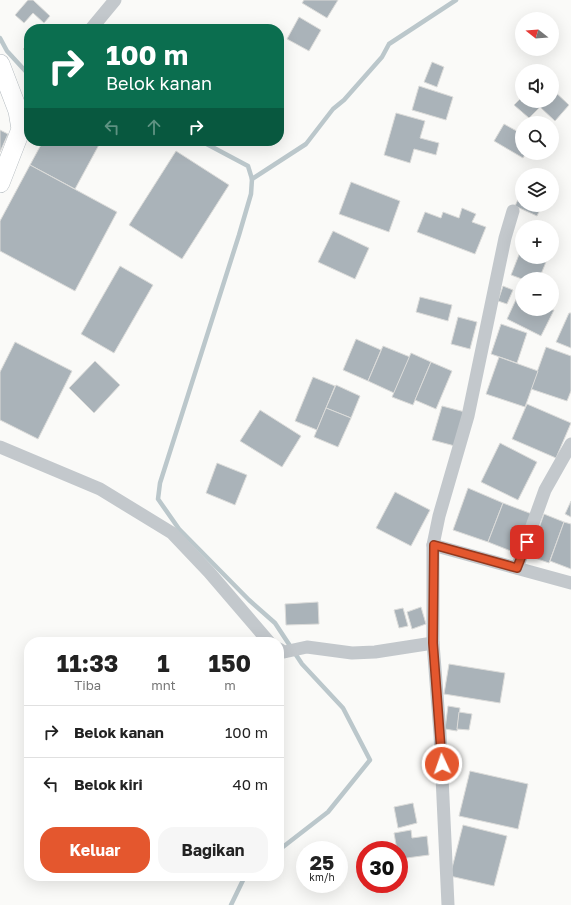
<!DOCTYPE html>
<html lang="id">
<head>
<meta charset="utf-8">
<style>
	:root { --surface:#fff; --page:#f6f6f6; --text:#222; --muted:#767676; --line:#e0e0e0; --accent:#e4572e }
	body { margin:0; font-family:"Golos Text",sans-serif; background:var(--page); color:var(--text); height:100vh; display:flex; flex-direction:column; font-size:15px; white-space:nowrap }
	* { box-sizing:border-box; margin:0 }
	p { font-size:13px; color:var(--muted) }
	.icon { flex:none; width:22px; height:22px; fill:none; stroke:currentColor; stroke-width:2; stroke-linecap:round; stroke-linejoin:round }
	.map { position:relative; flex:1; overflow:hidden }
	.details { position:absolute; left:24px; top:637px; width:260px; height:244px; display:flex; flex-direction:column; background:var(--surface); border-radius:16px; box-shadow:0 4px 16px #0002 }
	.details>* { flex:none }
	.hud { position:absolute; left:24px; top:24px; width:260px; height:122px; border-radius:16px; box-shadow:0 4px 16px #0002; background:#0b6e4f; color:#fff; overflow:hidden }
	.needle { width:26px; rotate:287deg }
	.tools { position:absolute; left:515px; top:12px; display:grid; gap:8px }
	.tools a { display:grid; place-items:center; width:44px; height:44px; border-radius:50%; background:var(--surface); box-shadow:0 4px 16px #0002; font-size:20px }
	.speed { position:absolute; left:296px; top:841px; display:flex; gap:8px; font-size:20px; font-weight:700; text-align:center }
	.speed>* { display:grid; place-content:center; width:52px; height:52px; border-radius:50%; background:var(--surface); box-shadow:0 4px 16px #0002; line-height:1 }
	.speed small { font-size:10px; font-weight:400 }
	.speed .limit { border:6px solid #d22; background:#fff; color:#111 }
	.pin { position:absolute; display:grid; place-items:center; width:34px; height:34px; color:#fff; margin:-17px; border-radius:8px; box-shadow:0 2px 6px #0006 }
	.me { position:absolute; width:44px; margin:-22px; rotate:357deg; stroke-linejoin:round; filter:drop-shadow(0 0 3px #0008) }
	.turn { display:flex; align-items:center; gap:14px; height:84px; padding:0 16px; font-size:18px }
	.turn .icon { width:52px; height:52px; stroke-width:2.5 }
	.turn b { display:block; font-size:28px; line-height:34px }
	.lanes { display:flex; align-items:center; height:38px; padding:0 16px; background:#0003; justify-content:center; gap:20px; direction:ltr }
	.lanes .off { opacity:.35 }
	.eta { display:flex; justify-content:space-evenly; align-items:center; height:68px; text-align:center }
	.eta b { font-size:24px; font-weight:700; line-height:28px }
	.action { display:flex; gap:8px; margin-top:auto; padding:8px 16px }
	.action a { flex:1; height:46px; border-radius:16px; background:var(--accent); color:#fff; font-size:16px; font-weight:700; line-height:46px; text-align:center }
	.action a+a { background:var(--page); color:var(--text) }
	ul { padding:0; list-style:none }
	li { display:flex; align-items:center; gap:12px; height:52px; padding:0 16px; border-top:1px solid var(--line) }
	li div { flex:1 }
	li b { display:block; font-size:15px }
	li em { font-style:normal }
	.map>svg:first-child { display:block }
</style>
</head>
<body>
<div class="map">
<svg width="571" height="905" viewBox="0 0 571 905">
	<rect width="100%" height="100%" fill="#fafaf8"/>
	<g fill="none" stroke-linecap="round" stroke-linejoin="round">
		<!-- stream -->
		<g stroke="#bbc7cb" stroke-width="4.5">
			<path d="M0,38l7,13 22,24"/>
			<path d="M201,141l47,25 4,13 -1,15 -12,41 -79,248 -2,16 21,30 70,71 26,23 27,41 41,44 27,52 -42,52 -49,38"/>
			<path d="M252,179l54,-35 27,-35 11,-9 38,-43 7,-13 67,-44"/>
			<path d="M231,905l14,-29"/>
		</g>
	</g>
	<!-- building -->
	<g fill="#aab3b9" stroke="#dcdcda">
		<path d="M28,0h5l17,16 -6,7 -11,-10 -9,10 -9,-8z"/>
		<path d="M304,0h34l-11,18 -25,-15z"/>
		<path d="M299,17l22,13 -12,21 -22,-12z"/>
		<path d="M29,43v12l-6,-6z"/>
		<path d="M432,62l12,5 -7,20 -13,-5z"/>
		<path d="M419,86l34,11 -7,23 -34,-10z"/>
		<path d="M552,89l17,16 -14,16 -15,-14 -11,11 -15,-13 8,-8v4h30z"/>
		<path d="M396,113l29,8 -5,17 19,5 -3,12 -22,-6 -4,14 -26,-8z"/>
		<path d="M504,124l18,10v19h4l-3,5 -29,-17z"/>
		<path d="M0,130l8,4 -8,18z"/>
		<path d="M43,141h58l-26,48 -45,-24z"/>
		<path d="M176,151l53,34 -47,74 -53,-34z"/>
		<path d="M30,165l87,47 -42,79 -75,-40v-30z"/>
		<path d="M351,182l49,19 -11,31 -50,-18z"/>
		<path d="M522,191v14h20l-5,11 -22,-10z"/>
		<path d="M462,208l14,6 -4,8 14,5 -11,27 -58,-22 8,-20 16,6 2,-6 16,6z"/>
		<path d="M333,231l36,17 -14,31 -37,-17z"/>
		<path d="M522,247v10h26l-9,22h-17l-11,-4z"/>
		<path d="M120,266l33,19 -39,68 -33,-19z"/>
		<path d="M503,286l10,4 -6,14 -9,-3z"/>
		<path d="M519,293l3,1v15l32,1 -13,26 -34,-17z"/>
		<path d="M420,297l32,8 -4,16 -32,-9z"/>
		<path d="M569,313h2v35l-15,-6z"/>
		<path d="M458,317l19,5 -7,27 -19,-5z"/>
		<path d="M501,324l26,9 -10,30 -26,-9z"/>
		<path d="M356,339l25,11 -13,31 -25,-11z"/>
		<path d="M15,342l57,29 -34,68 -38,-19v-48z"/>
		<path d="M383,346l27,11 -16,36 -26,-12z"/>
		<path d="M546,347l25,9v35l-4,10 -36,-12z"/>
		<path d="M411,353l20,9 -18,43 -21,-8z"/>
		<path d="M499,357l39,14 -13,36 -39,-13z"/>
		<path d="M95,361l25,24 -26,28 -25,-25z"/>
		<path d="M431,362l21,9 -16,38 -21,-9z"/>
		<path d="M313,377l22,9 -18,44 -22,-9z"/>
		<path d="M336,385l24,11 -9,22 -25,-10z"/>
		<path d="M527,404l44,19 -15,35 -44,-19z"/>
		<path d="M442,406l23,6 -10,34 -23,-6z"/>
		<path d="M326,408l25,10 -13,29 -24,-10z"/>
		<path d="M260,410l41,26 -19,31 -42,-26z"/>
		<path d="M500,443l37,19 -19,38 -37,-18z"/>
		<path d="M217,463l30,12 -12,30 -29,-12z"/>
		<path d="M468,488l35,15 -15,39 -35,-12z"/>
		<path d="M395,492l35,18 -19,36 -35,-18z"/>
		<path d="M571,501v16l-6,-3z"/>
		<path d="M503,503l29,11 -16,39 -28,-11z"/>
		<path d="M544,514l20,8 -15,41 -20,-7z"/>
		<path d="M564,522l7,2v45l-21,-8z"/>
		<path d="M318,602l1,22 -33,1 -1,-21z"/>
		<path d="M421,607l5,17 -14,5 -5,-17z"/>
		<path d="M403,608l5,18 -9,2 -5,-18z"/>
		<path d="M449,664l56,9 -5,30 -56,-9z"/>
		<path d="M448,706l12,2 -3,23 -12,-2z"/>
		<path d="M459,712l13,2 -3,16 -12,-1z"/>
		<path d="M470,771l58,13 -10,45 -59,-13z"/>
		<path d="M413,803l4,20 -19,5 -4,-21z"/>
		<path d="M463,825l44,11 -13,50 -44,-10z"/>
		<path d="M411,830l1,8 15,-2 2,19 -30,4v-9h-2l-3,-17z"/>
	</g>
	<g fill="none" stroke-linecap="round" stroke-linejoin="round">
		<defs>
			<path id="secondary" d="M0,64l18,47 3,18 -21,54"/>
		</defs>
		<!-- secondary casing -->
		<use href="#secondary" stroke="#b3babf" stroke-width="20"/>
		<!-- street -->
		<g stroke="#c3c8cc" stroke-width="13">
			<path d="M91,29l24,-29"/>
			<path d="M0,447l100,42 72,44 37,39 60,70"/>
			<path d="M433,545l138,38"/>
			<path d="M517,568l28,-78 26,-46"/>
			<path d="M279,649l5,3 23,-5 45,6 23,-1 58,-9"/>
			<path d="M448,905l-8,-171 -7,-91v-98l6,-29 29,-100 37,-178 8,-27"/>
		</g>
		<!-- secondary -->
		<use href="#secondary" stroke="#fff" stroke-width="19"/>
	</g>
	<g fill="none" stroke-linecap="round" stroke-linejoin="round">
		<defs>
			<path id="route" d="M442,764l-9,-121 1,-98 83,23 10,-26"/>
		</defs>
		<!-- route casing -->
		<use href="#route" stroke="#94391e" stroke-width="10"/>
		<!-- route -->
		<use href="#route" stroke="#e4572e" stroke-width="7"/>
	</g>
</svg>
<div class="tools">
<a><svg class="needle" viewBox="-14 -14 28 28"><path d="M0-13l5 13h-10z" fill="#e53935"/><path d="M0 13l5-13h-10z" fill="#767676"/></svg></a>
<a><svg class="icon" aria-label="sound" viewBox="0 0 24 24"><path d="M4 9h4l5-4v14l-5-4H4zM17 9q2 3 0 6"/></svg></a>
<a><svg class="icon" aria-label="search" viewBox="0 0 24 24"><circle cx="10" cy="10" r="6"/><path d="M15 15l6 6"/></svg></a>
<a><svg class="icon" aria-label="layers" viewBox="0 0 24 24"><path d="M12 4l9 5-9 5-9-5zM3 14l9 5 9-5"/></svg></a>
<a>+</a>
<a>−</a>
</div>
<div class="speed"><div>25<small>km/h</small></div><div class="limit">30</div></div>
<div class="pin" style="left:527px;top:542px;background:#d93025"><svg class="icon" aria-label="arrive" viewBox="0 0 24 24"><path d="M6 21V4h12l-3 4 3 4H6"/></svg></div>
<svg class="me" style="left:442px;top:764px" viewBox="-20 -20 40 40"><circle r="17" fill="#e4572e" stroke="#fff" stroke-width="3"/><path d="M0-11L8 9 0 5-8 9z" fill="#fff"/></svg>
<div class="hud">
<div class="turn"><svg class="icon" aria-label="right" viewBox="0 0 24 24"><path d="M7 20v-9h11M14 6l5 5-5 5"/></svg><div><b>100 m</b>Belok kanan</div></div>
<div class="lanes"><svg class="icon off" aria-label="left" viewBox="0 0 24 24"><path d="M17 20v-9H6M10 6l-5 5 5 5"/></svg><svg class="icon off" aria-label="ahead" viewBox="0 0 24 24"><path d="M12 20V5M6 11l6-6 6 6"/></svg><svg class="icon" aria-label="right" viewBox="0 0 24 24"><path d="M7 20v-9h11M14 6l5 5-5 5"/></svg></div>
</div>
<section class="details">
<div class="eta">
<div><b>11:33</b><p>Tiba</p></div>
<div><b>1</b><p>mnt</p></div>
<div><b>150</b><p>m</p></div>
</div>
<ul>
<li><svg class="icon" aria-label="right" viewBox="0 0 24 24"><path d="M7 20v-9h11M14 6l5 5-5 5"/></svg><div><b>Belok kanan</b></div><em>100 m</em></li>
<li><svg class="icon" aria-label="left" viewBox="0 0 24 24"><path d="M17 20v-9H6M10 6l-5 5 5 5"/></svg><div><b>Belok kiri</b></div><em>40 m</em></li>
</ul>
<div class="action"><a>Keluar</a><a>Bagikan</a></div>
</section>
</div>
</body>
</html>
